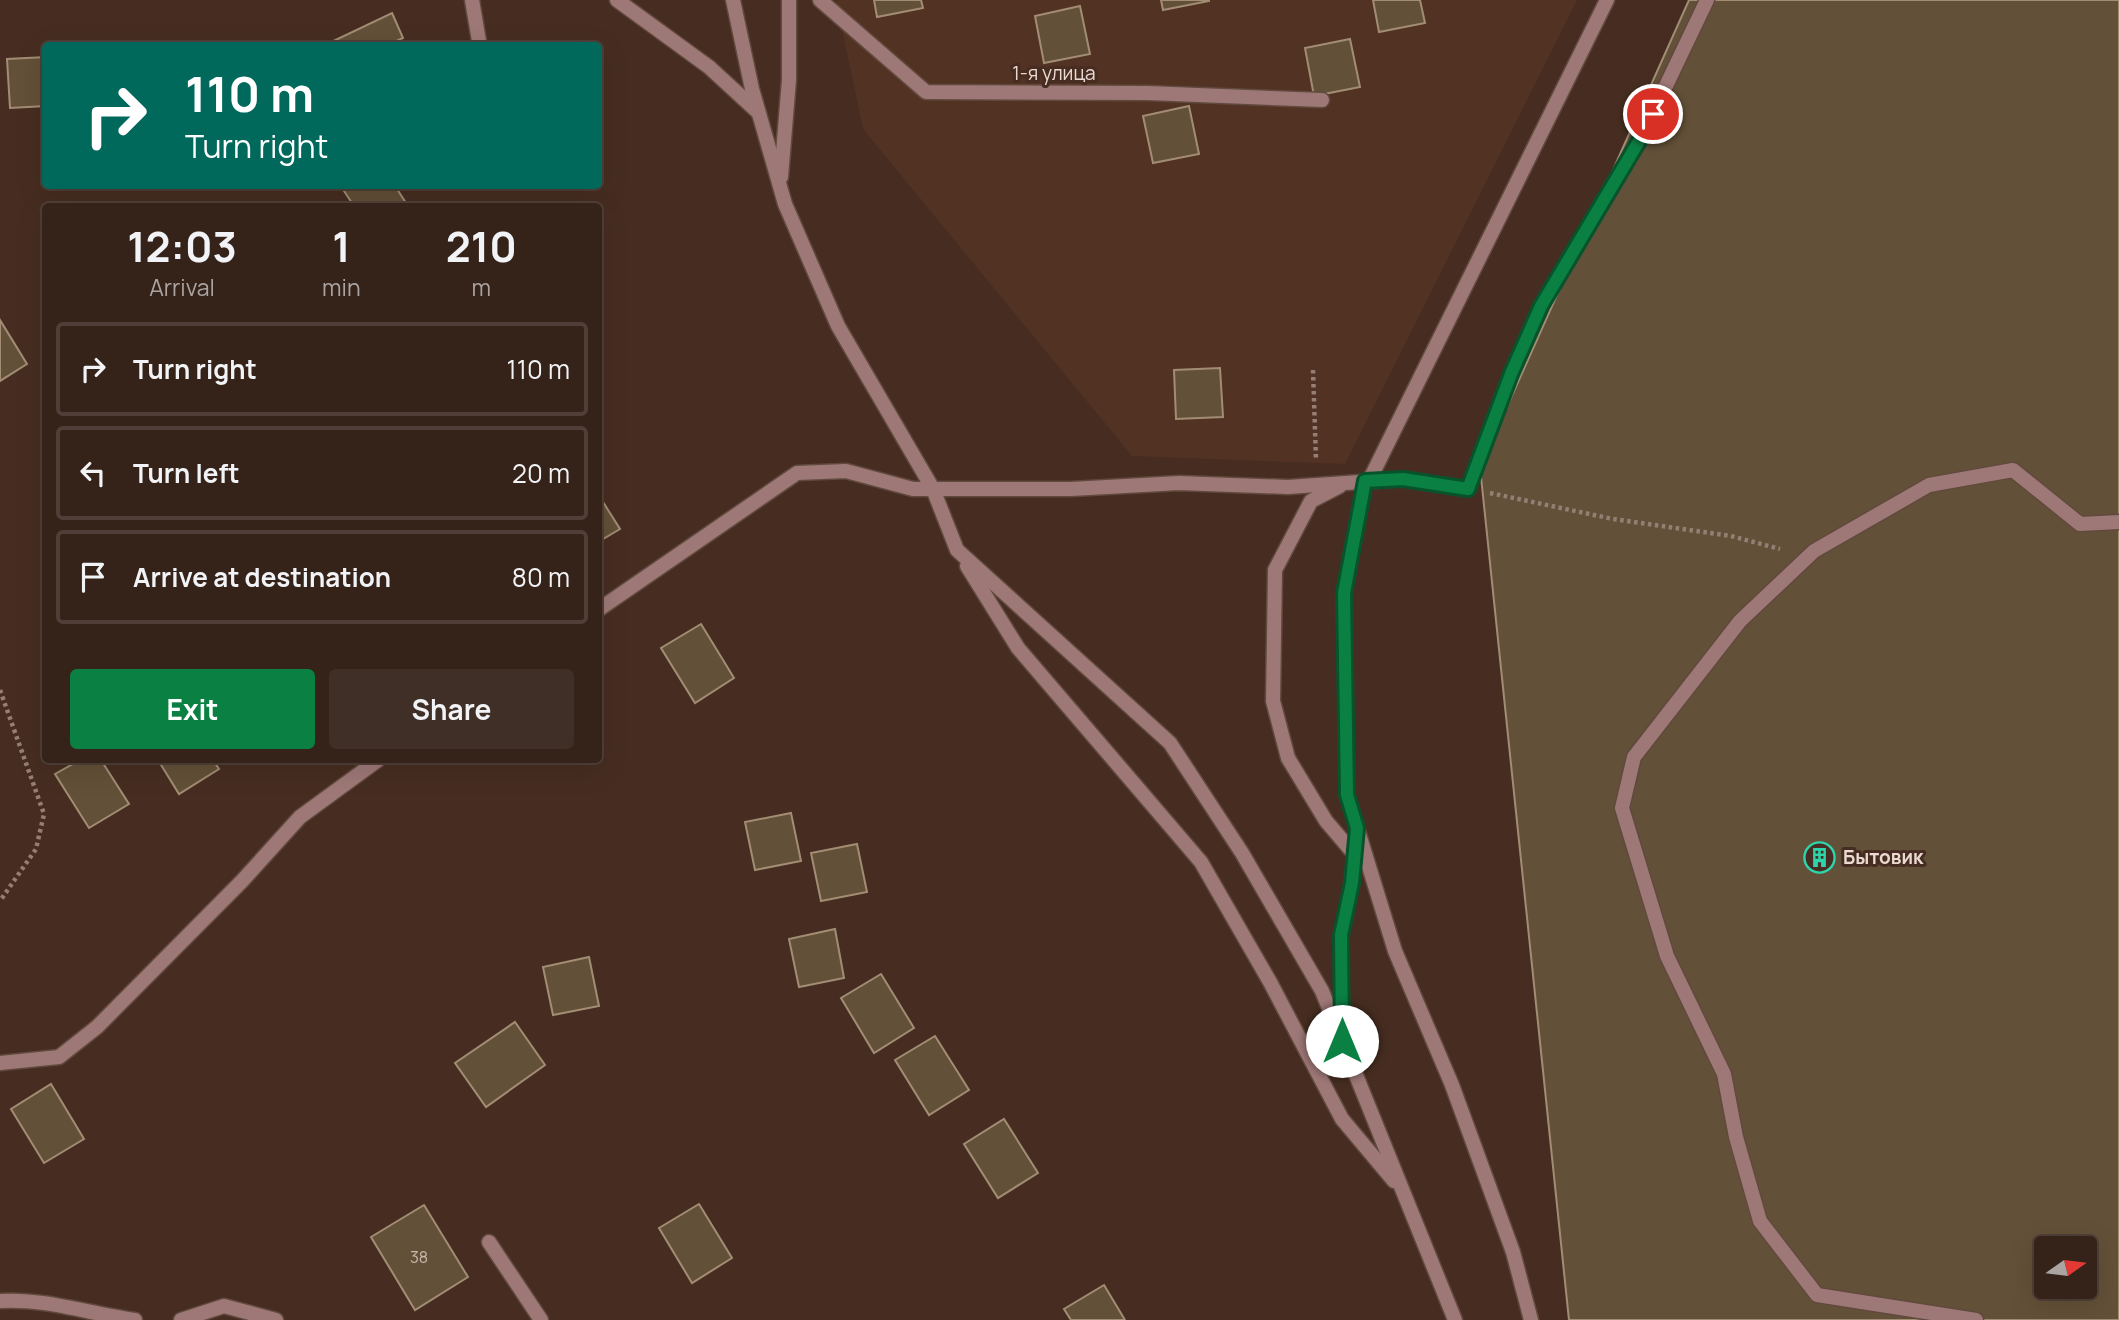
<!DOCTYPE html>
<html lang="en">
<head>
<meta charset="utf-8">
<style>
	:root { --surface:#352219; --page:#402f26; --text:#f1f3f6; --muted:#aaa4a2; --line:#4f3f38; --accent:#0b8043 }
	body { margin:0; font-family:Manrope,sans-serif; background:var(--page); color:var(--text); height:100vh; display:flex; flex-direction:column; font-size:26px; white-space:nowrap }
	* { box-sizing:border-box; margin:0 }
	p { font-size:23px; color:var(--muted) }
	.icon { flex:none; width:38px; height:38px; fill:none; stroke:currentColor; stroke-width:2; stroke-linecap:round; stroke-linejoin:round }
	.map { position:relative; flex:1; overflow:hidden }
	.details { position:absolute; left:42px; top:203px; width:560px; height:560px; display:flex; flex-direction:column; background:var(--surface); border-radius:7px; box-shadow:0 7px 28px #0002,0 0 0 2px var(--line) }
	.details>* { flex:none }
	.top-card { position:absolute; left:42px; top:42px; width:560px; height:147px; border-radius:7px; box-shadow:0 7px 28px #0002,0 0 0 2px var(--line); background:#00695c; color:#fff; overflow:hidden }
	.needle { width:46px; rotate:76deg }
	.controls { position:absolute; left:2034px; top:1236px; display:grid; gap:14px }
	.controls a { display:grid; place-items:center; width:63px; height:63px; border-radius:7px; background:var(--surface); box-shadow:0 7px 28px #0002,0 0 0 2px var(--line); font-size:35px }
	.pin { position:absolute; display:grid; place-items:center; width:60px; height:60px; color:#fff; margin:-30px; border:4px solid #fff; border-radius:50%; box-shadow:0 2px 7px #0007 }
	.me { position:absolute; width:77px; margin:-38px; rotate:0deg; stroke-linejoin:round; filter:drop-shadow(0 0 5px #0008) }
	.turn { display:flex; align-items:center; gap:24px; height:147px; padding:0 28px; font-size:32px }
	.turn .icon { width:91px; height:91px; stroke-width:2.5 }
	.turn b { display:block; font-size:49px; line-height:60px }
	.eta { display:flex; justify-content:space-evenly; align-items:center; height:119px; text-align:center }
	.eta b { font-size:42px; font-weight:700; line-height:49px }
	.action { display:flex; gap:14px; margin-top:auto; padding:14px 28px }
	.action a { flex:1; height:80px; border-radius:7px; background:var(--accent); color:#fff; font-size:28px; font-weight:700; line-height:80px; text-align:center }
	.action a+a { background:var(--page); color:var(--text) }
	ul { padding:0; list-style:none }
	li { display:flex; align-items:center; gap:21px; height:94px; margin:0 14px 10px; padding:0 14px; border:4px solid var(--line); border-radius:7px }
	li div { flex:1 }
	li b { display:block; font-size:26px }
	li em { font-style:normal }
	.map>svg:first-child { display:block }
</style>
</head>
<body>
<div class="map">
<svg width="2119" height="1320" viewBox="0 0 2119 1320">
	<rect width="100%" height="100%" fill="#472d21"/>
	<!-- built -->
	<path fill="#523222" d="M836,0h741l-232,464 -213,-8 -269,-327z"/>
	<!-- building -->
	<g fill="#635038" stroke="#a28d74" stroke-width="2" fill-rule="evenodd">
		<path d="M874,0h47l2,8 -46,9z"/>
		<path d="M1161,0h48v1l-46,9z"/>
		<path d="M1373,0h47l5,23 -46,9z"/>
		<path d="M1689,0h430v1320h-550l-89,-853zM2046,1248h38v38h-38z"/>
		<path d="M1080,6l10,48 -46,9 -9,-47z"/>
		<path d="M392,13l11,25 -17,8h-63z"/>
		<path d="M1350,39l10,48 -46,9 -9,-48z"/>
		<path d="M46,57v49l-36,2 -3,-49z"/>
		<path d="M1189,106l10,48 -46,9 -10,-47z"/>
		<path d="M346,186h49l13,20h-54l-12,-18z"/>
		<path d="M0,320l27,44 -27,17z"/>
		<path d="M1220,368l3,49 -47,2 -2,-49z"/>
		<path d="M598,494l22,35 -22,13z"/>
		<path d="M701,624l33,54 -39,25 -34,-55z"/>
		<path d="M80,760h21l28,44 -40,24 -34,-54z"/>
		<path d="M158,760h55l6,9 -40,25z"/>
		<path d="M791,813l10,48 -46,9 -10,-48z"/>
		<path d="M857,844l10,48 -46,9 -10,-48z"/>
		<path d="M835,929l9,49 -45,9 -10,-48z"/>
		<path d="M589,957l10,49 -46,9 -10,-48z"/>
		<path d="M881,974l33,54 -40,25 -33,-55z"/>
		<path d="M515,1022l30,43 -59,42 -31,-44z"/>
		<path d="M935,1036l34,54 -40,25 -34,-55z"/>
		<path d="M51,1084l33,55 -40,24 -33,-54z"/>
		<path d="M1004,1119l34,54 -40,25 -34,-54z"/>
		<path d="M699,1204l33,54 -40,25 -33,-55z"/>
		<path d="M424,1205l44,72 -53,33 -44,-73z"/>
		<path d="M1104,1285l21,35h-54l-7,-11z"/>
	</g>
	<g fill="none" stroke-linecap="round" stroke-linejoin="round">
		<defs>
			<path id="lane" d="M489,1242l52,78"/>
			<g id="street">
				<path d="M472,0l7,41"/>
				<path d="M617,0l92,67 49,45"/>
				<path d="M733,0l19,89 33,115 53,122 95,163 24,61 213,193 72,110 80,138 133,329"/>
				<path d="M820,0l106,92 222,1 174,7"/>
				<path d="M781,177l8,-97v-80"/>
				<path d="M1365,481l-21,112 3,202 48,156 57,134 61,167 18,68"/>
				<path d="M1369,481l238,-481"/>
				<path d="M1340,486l-29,15 -36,69 -2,131 15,57 38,63 29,34"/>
				<path d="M967,566l51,82 183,214 69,120 72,137 52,62"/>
				<path d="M598,610l199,-137 49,-2 67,18h158l108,-6 109,4 115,-8 65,10 43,-115 30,-68 101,-170 65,-136"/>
				<path d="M1342,1032l-1,-97 11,-52 3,-36"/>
				<path d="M0,1063l59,-6 38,-30 145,-146 58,-64 78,-57"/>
				<path d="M0,1301c45,-3 90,13 135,19"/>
				<path d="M181,1320l43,-14 52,14"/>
				<path d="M1976,1320l-159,-25 -57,-74 -24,-84 -12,-63 -57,-118 -45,-148 12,-51 106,-136 74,-70 115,-66 84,-15 67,54 39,-2"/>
			</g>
		</defs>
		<!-- lane casing -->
		<use href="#lane" stroke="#61493d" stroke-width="17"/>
		<!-- street casing -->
		<use href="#street" stroke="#61493d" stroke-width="17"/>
		<!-- path -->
		<g stroke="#957f75" stroke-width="4.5" stroke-dasharray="3.5 3.5" stroke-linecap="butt">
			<path d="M1313,370l3,90"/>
			<path d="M1490,493l123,26 118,17 49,13"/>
			<path d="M0,690l44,124 -8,35 -36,52"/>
		</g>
		<!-- lane -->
		<use href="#lane" stroke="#9d7877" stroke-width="14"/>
		<!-- street -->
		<use href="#street" stroke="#9d7877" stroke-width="14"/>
	</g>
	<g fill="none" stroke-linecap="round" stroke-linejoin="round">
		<defs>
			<path id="route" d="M1342,1041l-1,-106 11,-52 5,-55 -10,-33 -3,-202 21,-112 38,-2 65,10 43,-115 30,-68 101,-170 11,-22"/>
		</defs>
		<!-- route casing -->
		<use href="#route" stroke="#07532c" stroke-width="18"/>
		<!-- route -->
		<use href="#route" stroke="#0b8043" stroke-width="12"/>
	</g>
	<!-- icons -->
	<defs>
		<symbol id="building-ring" viewBox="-11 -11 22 22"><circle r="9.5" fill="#472d21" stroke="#2ed4ab" stroke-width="1.5"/><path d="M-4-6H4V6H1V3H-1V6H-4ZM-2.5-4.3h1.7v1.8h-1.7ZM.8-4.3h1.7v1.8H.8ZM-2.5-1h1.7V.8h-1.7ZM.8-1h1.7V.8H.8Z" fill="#2ed4ab"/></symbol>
	</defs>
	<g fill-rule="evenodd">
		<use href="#building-ring" x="1802" y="840" width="35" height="35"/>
	</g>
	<g text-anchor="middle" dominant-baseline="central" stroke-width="6" stroke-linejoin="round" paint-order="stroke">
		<!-- number labels -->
		<g font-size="16" fill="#c9b8ac">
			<text x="419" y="1257">38</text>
		</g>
		<!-- street labels -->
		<g font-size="19" fill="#ebdad2" stroke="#472d21">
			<text x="1054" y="73">1-я улица</text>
		</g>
		<!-- poi labels -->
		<g font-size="19" font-weight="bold" fill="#ebdad2" stroke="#472d21" text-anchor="start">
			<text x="1843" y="857">Бытовик</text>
		</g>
	</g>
</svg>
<div class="controls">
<a><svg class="needle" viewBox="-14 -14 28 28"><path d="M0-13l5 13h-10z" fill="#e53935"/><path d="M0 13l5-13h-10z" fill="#aaa4a2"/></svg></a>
</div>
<div class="pin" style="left:1653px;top:114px;background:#d93025"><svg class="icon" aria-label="arrive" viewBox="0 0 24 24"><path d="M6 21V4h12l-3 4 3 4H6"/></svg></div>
<svg class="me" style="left:1342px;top:1041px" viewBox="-20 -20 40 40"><circle r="19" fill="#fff"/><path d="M0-13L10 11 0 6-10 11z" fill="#0b8043"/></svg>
<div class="top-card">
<div class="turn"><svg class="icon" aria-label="right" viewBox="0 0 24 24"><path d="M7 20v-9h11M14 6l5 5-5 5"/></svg><div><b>110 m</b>Turn right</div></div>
</div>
<section class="details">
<div class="eta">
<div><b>12:03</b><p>Arrival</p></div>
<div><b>1</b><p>min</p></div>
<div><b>210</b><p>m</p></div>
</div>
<ul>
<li><svg class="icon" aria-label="right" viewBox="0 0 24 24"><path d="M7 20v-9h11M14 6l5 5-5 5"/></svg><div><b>Turn right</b></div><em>110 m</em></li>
<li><svg class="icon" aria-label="left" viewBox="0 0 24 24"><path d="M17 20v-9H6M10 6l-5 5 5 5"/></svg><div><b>Turn left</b></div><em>20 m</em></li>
<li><svg class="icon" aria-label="arrive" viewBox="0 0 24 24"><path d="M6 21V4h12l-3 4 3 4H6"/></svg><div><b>Arrive at destination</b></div><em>80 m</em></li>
</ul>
<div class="action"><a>Exit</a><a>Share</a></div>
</section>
</div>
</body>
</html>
